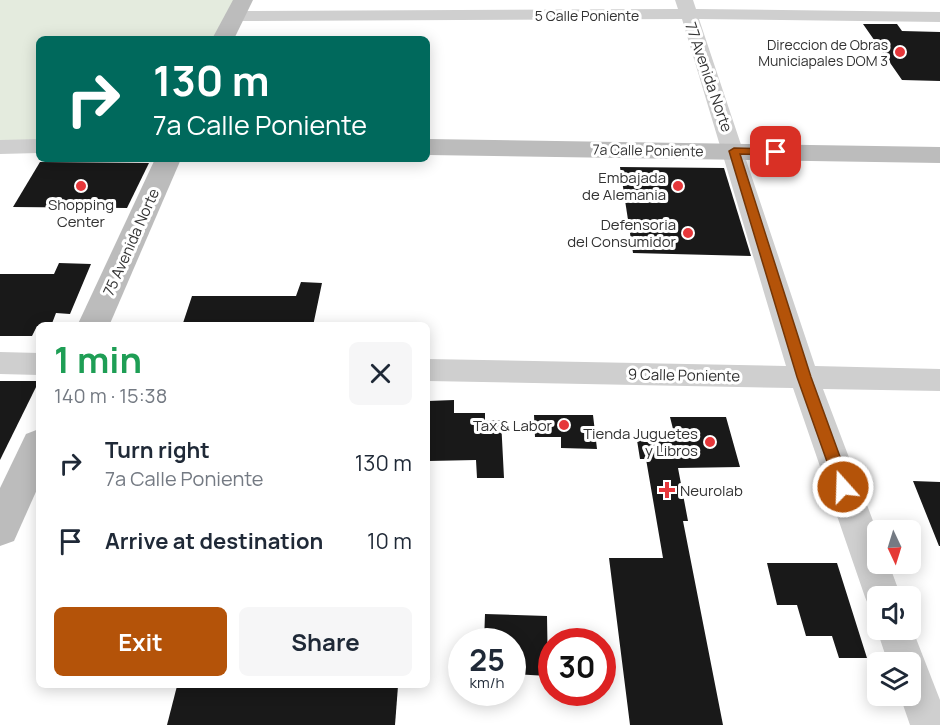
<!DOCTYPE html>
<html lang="en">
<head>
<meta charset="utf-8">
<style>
	:root { --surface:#fff; --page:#f6f6f7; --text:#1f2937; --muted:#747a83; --accent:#b45309 }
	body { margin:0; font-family:Manrope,sans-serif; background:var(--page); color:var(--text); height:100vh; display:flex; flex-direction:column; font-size:22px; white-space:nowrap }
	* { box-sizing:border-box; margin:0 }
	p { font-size:20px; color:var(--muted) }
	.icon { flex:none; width:33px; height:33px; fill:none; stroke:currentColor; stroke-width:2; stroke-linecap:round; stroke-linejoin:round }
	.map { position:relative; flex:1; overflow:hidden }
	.panel { position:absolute; left:36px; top:322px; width:394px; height:366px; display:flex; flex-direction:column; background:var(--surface); border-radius:9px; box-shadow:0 3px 15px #0003 }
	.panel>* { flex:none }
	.guide { position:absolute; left:36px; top:36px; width:394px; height:126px; border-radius:9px; box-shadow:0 3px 15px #0003; background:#00695c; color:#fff; overflow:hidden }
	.needle { width:39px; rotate:176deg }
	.tools { position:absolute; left:867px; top:520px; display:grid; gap:12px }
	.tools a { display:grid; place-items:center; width:54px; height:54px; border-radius:9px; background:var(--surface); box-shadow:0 3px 15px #0003; font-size:30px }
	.speed { position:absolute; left:448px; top:628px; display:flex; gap:12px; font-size:30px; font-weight:700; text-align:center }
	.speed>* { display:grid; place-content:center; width:78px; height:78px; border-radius:50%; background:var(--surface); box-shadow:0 3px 15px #0003; line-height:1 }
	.speed small { font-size:15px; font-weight:400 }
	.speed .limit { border:9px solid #d22; background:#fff; color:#111 }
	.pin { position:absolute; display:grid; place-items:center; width:51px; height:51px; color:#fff; margin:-26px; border-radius:12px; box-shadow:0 3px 9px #0006 }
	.me { position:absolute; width:66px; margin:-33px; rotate:340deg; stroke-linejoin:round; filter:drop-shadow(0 0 4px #0008) }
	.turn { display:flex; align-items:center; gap:21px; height:126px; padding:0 18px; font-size:27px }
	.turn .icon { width:78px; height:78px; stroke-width:2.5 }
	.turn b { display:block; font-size:42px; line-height:51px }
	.round { display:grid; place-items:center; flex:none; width:63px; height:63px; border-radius:9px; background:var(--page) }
	.summary { display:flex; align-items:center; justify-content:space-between; height:102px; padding:0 18px }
	h1 { font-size:36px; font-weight:700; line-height:45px; color:#1e9e55 }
	.button { display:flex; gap:12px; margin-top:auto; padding:12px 18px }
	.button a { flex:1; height:69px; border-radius:9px; background:var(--accent); color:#fff; font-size:24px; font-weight:700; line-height:69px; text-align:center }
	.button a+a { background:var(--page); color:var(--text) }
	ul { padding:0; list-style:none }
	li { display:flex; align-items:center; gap:18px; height:78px; padding:0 18px }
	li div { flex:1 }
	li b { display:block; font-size:22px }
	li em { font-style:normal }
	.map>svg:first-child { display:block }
</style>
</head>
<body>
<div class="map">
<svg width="940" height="725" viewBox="0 0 940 725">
	<rect width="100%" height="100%" fill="#fff"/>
	<!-- green -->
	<path fill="#e4ebde" d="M0,0h237l-19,39h-179v109h-39z"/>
	<!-- building -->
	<g fill="#191919">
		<path d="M863,24h34l5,7 38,1v49l-38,-1z"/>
		<path d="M40,162l109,1 -22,45 -114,-1z"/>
		<path d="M620,167l104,1 27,88 -118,-3z"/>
		<path d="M59,263l32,1 -21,50 -14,-1 -5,13h-14l-5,10h-32v-62h54z"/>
		<path d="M301,282l21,1 -9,43h-131l10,-30h104z"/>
		<path d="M0,381h39l-39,79z"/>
		<path d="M454,400v13h31v8l16,-1 3,58h-27l-1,-18 -48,1v-60z"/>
		<path d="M534,415h59l4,34 -36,-1v-11h-26z"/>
		<path d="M670,417h56l14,50 -62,1 10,53h-5l40,204h-93l-21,-167h54l-17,-99h-6l-4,-25 38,-1z"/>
		<path d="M913,481l27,1v64h-1z"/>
		<path d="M767,563h70l30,95h-28l-7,-22h-26l-9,-31h-20z"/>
		<path d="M485,614l62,2 1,60 -35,-2v-32h-29z"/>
		<path d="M177,686h221l-3,39h-228z"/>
	</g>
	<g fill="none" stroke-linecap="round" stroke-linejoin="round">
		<!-- street -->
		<g fill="#cfcfcf" fill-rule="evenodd">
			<path d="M675,0h18l3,9 244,3v10l-241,-3 116,347 125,3v22l-117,-2 55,145v30h11l12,33h-23v15l-8,-3 -5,-12 -72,-209 -365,-7v-22l358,7 -104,-347 -448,2 -6,-1 -3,-4 3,-4 6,-1 444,-2z"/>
			<path d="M39,139v14l-39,1v-14z"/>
			<path d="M0,352l39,1v22l-39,-1z"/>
			<path d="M910,623l30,77v25h-30l-10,-29h10v-33h-22l-11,-33 1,-2v2h32z"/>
		</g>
		<!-- secondary -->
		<g fill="#bcbcbc" fill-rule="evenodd">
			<path d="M233,0h20l-19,39h-22z"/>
			<path d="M428,139l512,8v16l-512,-8z"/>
			<path d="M155,159h26l-72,167h-32z"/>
			<path d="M39,429v56l-25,56 -14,5v-58l26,-54z"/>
		</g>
	</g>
	<!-- route -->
	<path fill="#b45309" stroke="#753606" stroke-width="1.5" d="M734,148l42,1 5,3 -5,3 -36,-1 71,223 40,110 -2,5 -6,2 -5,-2 -2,-5 -39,-110 -68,-226z"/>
	<!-- markers -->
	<g fill="#e6373a" stroke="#fff" stroke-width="2">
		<circle cx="900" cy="52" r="6"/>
		<circle cx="81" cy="186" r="6"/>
		<circle cx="678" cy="186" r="6"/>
		<circle cx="688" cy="233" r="6"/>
		<circle cx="564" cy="425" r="6"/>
		<circle cx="710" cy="442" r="6"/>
		<path d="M664 481h6v6h6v6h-6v6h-6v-6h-6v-6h6z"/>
	</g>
	<g text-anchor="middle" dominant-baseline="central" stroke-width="6" stroke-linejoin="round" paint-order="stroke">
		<!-- far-street labels -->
		<g font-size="14" fill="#323232" stroke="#fff">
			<text x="587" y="15">5 Calle Poniente</text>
			<text transform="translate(648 150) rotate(1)">7a Calle Poniente</text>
		</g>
		<!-- far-poi labels -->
		<g font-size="14" fill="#323232" stroke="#fff" text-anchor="end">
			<text x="888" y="44">Direccion de Obras<tspan x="888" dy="16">Municiapales DOM 3</tspan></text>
		</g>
		<!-- street labels -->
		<g font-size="15" fill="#323232" stroke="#fff">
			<text transform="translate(709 77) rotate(71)">77 Avenida Norte</text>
			<text transform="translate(131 242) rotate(-66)">75 Avenida Norte</text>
			<text transform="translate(684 375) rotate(1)">9 Calle Poniente</text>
		</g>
		<!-- poi labels -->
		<g font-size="15" fill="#323232" stroke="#fff" text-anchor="end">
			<text x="666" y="177">Embajada<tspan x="666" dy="17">de Alemania</tspan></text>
			<text x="81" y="204" text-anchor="middle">Shopping<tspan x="81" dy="17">Center</tspan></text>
			<text x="676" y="224">Defensoria<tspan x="676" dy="17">del Consumidor</tspan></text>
			<text x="552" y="425">Tax &amp; Labor</text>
			<text x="698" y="433">Tienda Juguetes<tspan x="698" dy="17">y Libros</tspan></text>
			<text x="680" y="490" text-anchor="start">Neurolab</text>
		</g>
	</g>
</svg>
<div class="tools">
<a><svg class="needle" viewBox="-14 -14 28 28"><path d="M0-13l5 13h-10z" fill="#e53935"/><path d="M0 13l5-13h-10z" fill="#747a83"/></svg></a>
<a><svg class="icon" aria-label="sound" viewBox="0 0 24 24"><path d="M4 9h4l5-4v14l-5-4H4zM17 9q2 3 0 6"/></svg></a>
<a><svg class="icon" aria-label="layers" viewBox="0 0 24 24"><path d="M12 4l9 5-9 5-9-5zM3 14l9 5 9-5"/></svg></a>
</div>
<div class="speed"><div>25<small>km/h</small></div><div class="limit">30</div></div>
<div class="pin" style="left:776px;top:152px;background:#d93025"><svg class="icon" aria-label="arrive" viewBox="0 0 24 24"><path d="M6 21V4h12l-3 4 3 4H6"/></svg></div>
<svg class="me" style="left:843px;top:487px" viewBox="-20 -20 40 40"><circle r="17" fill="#b45309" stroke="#fff" stroke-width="3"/><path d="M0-11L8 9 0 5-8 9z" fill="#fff"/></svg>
<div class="guide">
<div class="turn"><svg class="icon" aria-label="right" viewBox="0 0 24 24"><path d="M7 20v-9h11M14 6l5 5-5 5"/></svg><div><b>130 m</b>7a Calle Poniente</div></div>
</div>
<section class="panel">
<div class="summary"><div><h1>1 min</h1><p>140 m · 15:38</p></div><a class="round"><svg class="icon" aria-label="close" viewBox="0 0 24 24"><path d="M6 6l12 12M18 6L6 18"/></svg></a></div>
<ul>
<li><svg class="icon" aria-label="right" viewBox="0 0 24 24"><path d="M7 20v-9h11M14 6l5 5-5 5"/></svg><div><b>Turn right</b><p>7a Calle Poniente</p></div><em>130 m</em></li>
<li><svg class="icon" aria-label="arrive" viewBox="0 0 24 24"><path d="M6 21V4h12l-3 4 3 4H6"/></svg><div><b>Arrive at destination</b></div><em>10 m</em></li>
</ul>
<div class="button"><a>Exit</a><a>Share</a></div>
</section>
</div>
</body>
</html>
